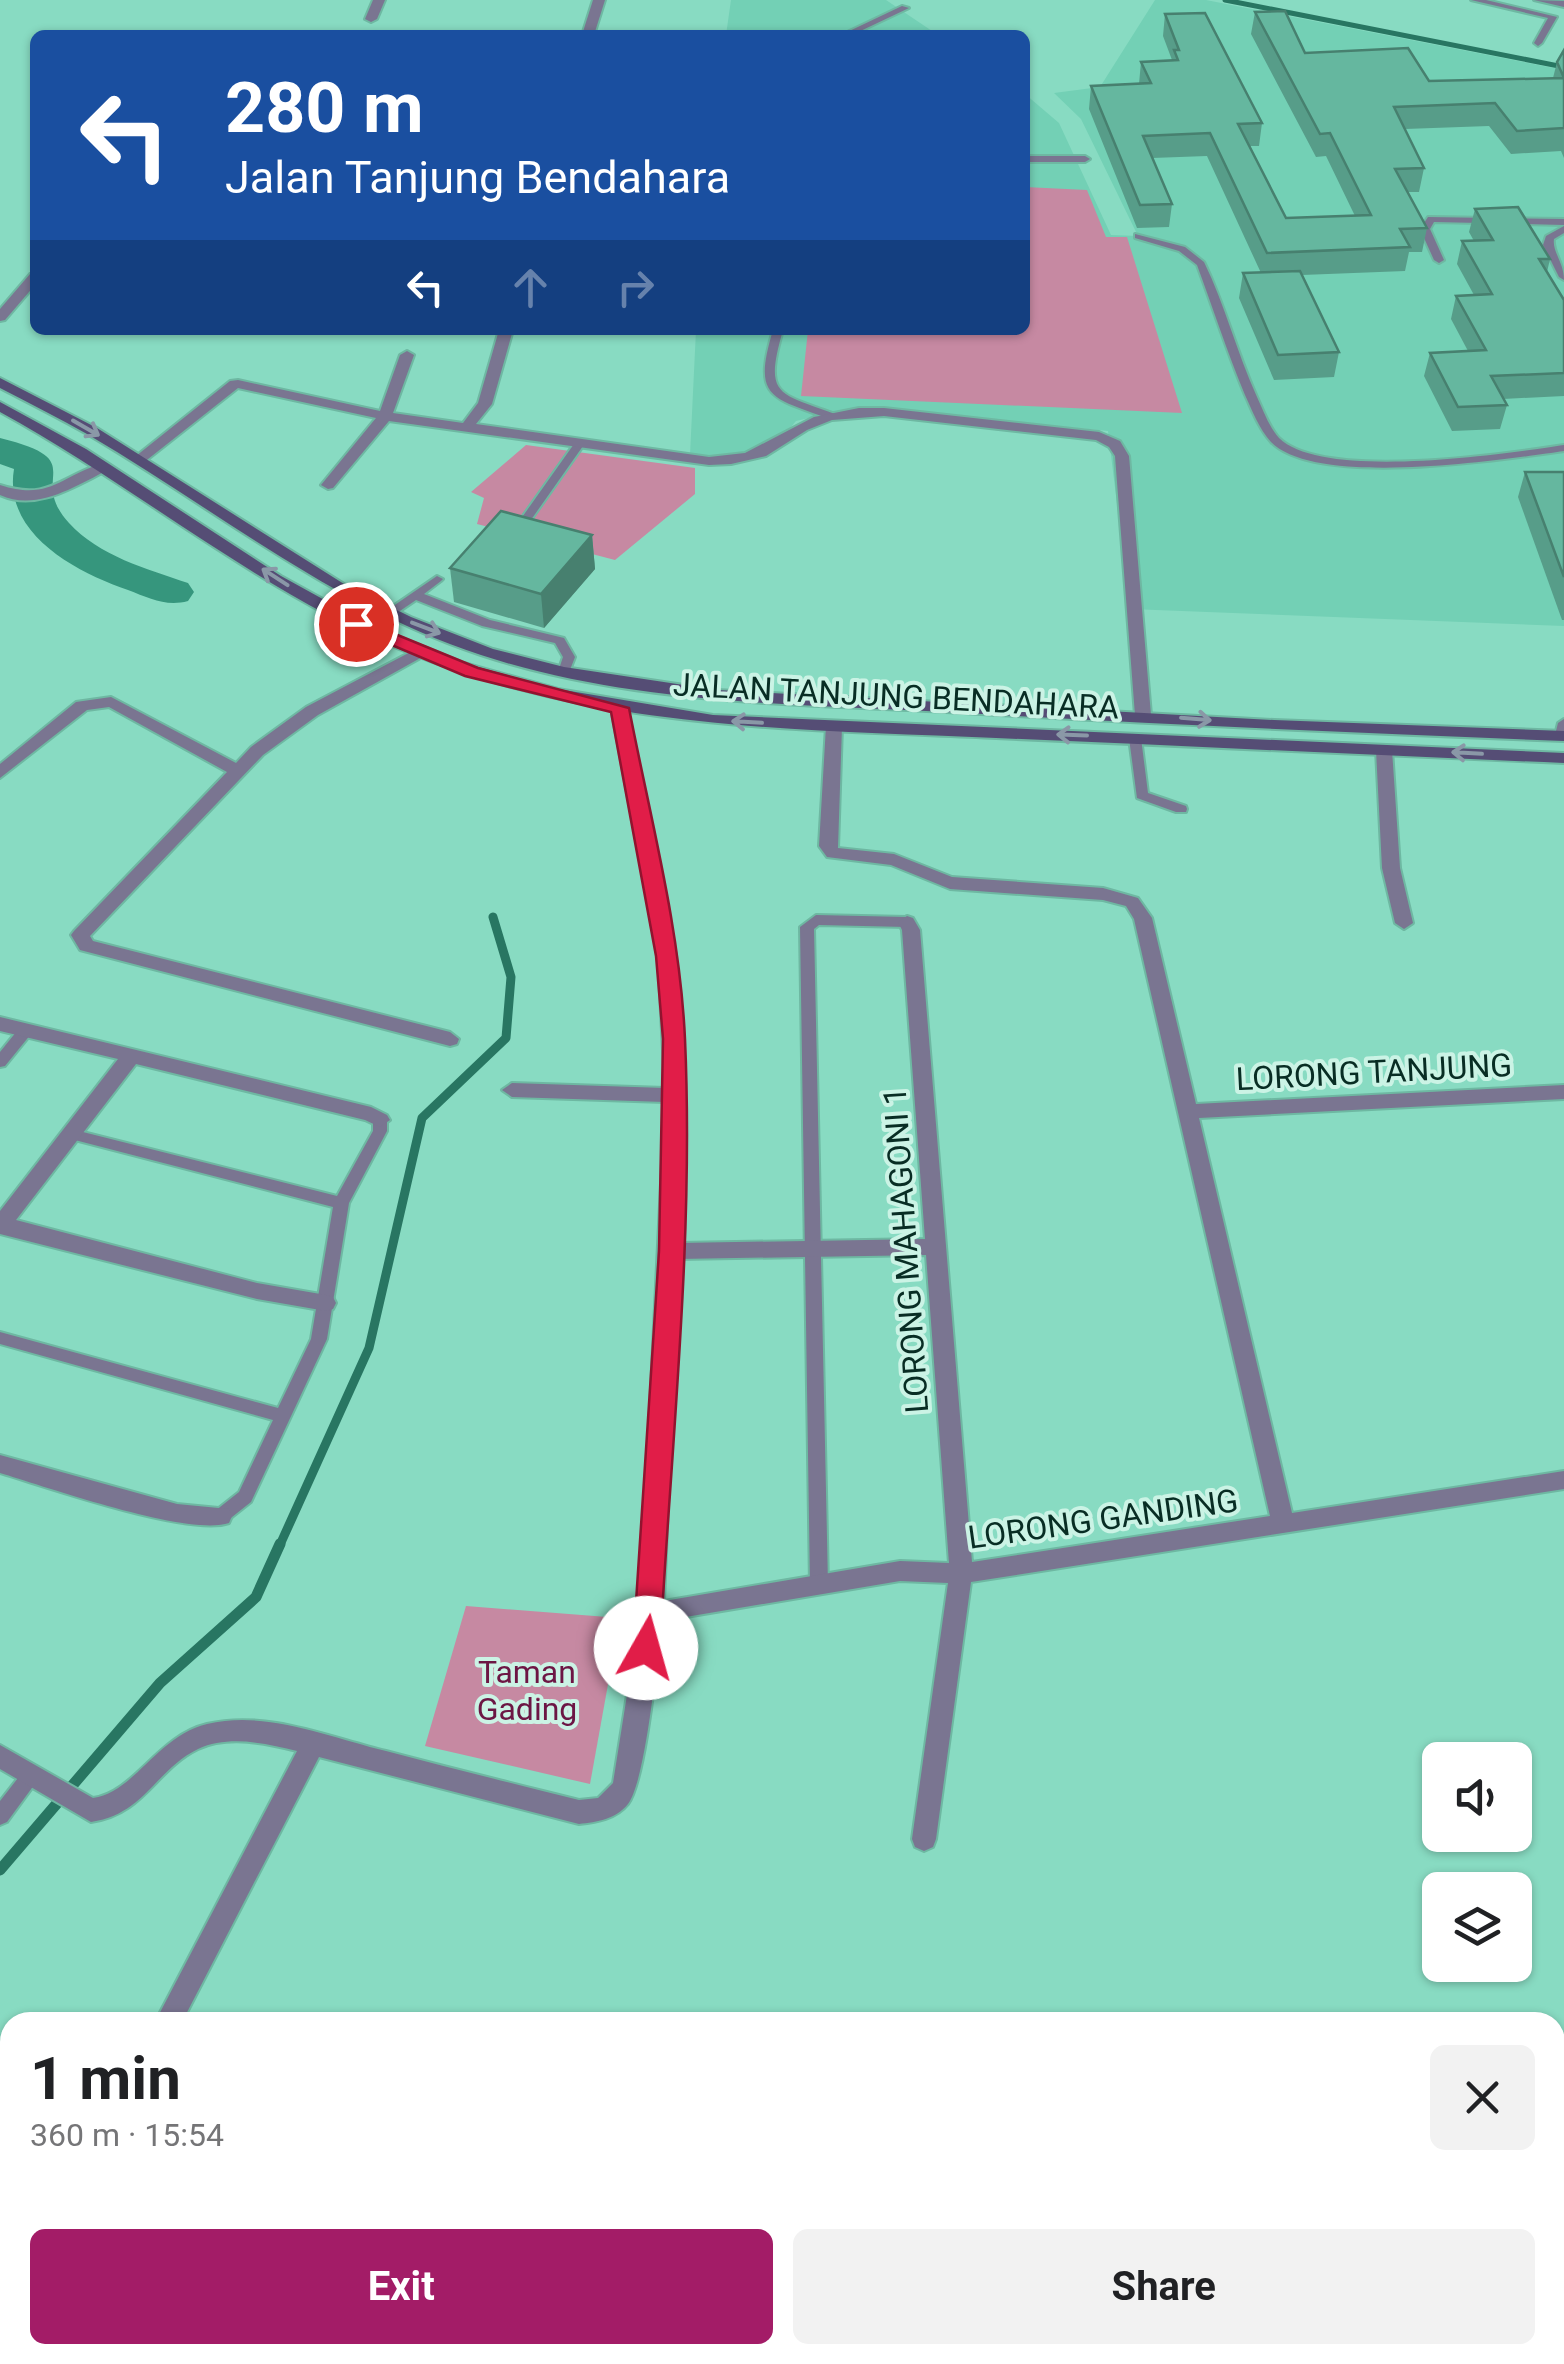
<!DOCTYPE html>
<html lang="en">
<head>
<meta charset="utf-8">
<style>
	:root { --surface:#fff; --page:#f2f2f2; --text:#202124; --muted:#757577; --accent:#a31c67 }
	body { margin:0; font-family:Roboto,sans-serif; background:var(--page); color:var(--text); height:100vh; display:flex; flex-direction:column; font-size:38px; white-space:nowrap }
	* { box-sizing:border-box; margin:0 }
	p { font-size:32px; color:var(--muted) }
	.icon { flex:none; width:55px; height:55px; fill:none; stroke:currentColor; stroke-width:2; stroke-linecap:round; stroke-linejoin:round }
	.map { position:relative; flex:1; overflow:hidden }
	.sheet { position:absolute; left:0px; top:2012px; width:1565px; height:352px; display:flex; flex-direction:column; background:var(--surface); border-radius:30px 30px 0 0; box-shadow:0 2px 8px #0004 }
	.sheet>* { flex:none }
	.banner { position:absolute; left:30px; top:30px; width:1000px; height:305px; border-radius:15px; box-shadow:0 2px 8px #0004; background:#1a4fa0; color:#fff; overflow:hidden }
	.controls { position:absolute; left:1422px; top:1742px; display:grid; gap:20px }
	.controls a { display:grid; place-items:center; width:110px; height:110px; border-radius:15px; background:var(--surface); box-shadow:0 2px 8px #0004; font-size:50px }
	.pin { position:absolute; display:grid; place-items:center; width:85px; height:85px; color:#fff; margin:-42px; border:5px solid #fff; border-radius:50%; box-shadow:0 2px 10px #0007 }
	.me { position:absolute; width:110px; margin:-55px; rotate:7deg; stroke-linejoin:round; filter:drop-shadow(0 0 8px #0008) }
	.turn { display:flex; align-items:center; gap:35px; height:210px; padding:0 30px; font-size:45px }
	.turn .icon { width:130px; height:130px; stroke-width:2.5 }
	.turn b { display:block; font-size:70px; line-height:85px }
	.lanes { display:flex; align-items:center; height:95px; padding:0 30px; background:#0003; justify-content:center; gap:50px; direction:ltr }
	.lanes .off { opacity:.35 }
	.round { display:grid; place-items:center; flex:none; width:105px; height:105px; border-radius:15px; background:var(--page) }
	.overview { display:flex; align-items:center; justify-content:space-between; height:170px; padding:0 30px }
	h1 { font-size:60px; font-weight:700; line-height:75px }
	.action { display:flex; gap:20px; margin-top:auto; padding:20px 30px }
	.action a { flex:1; height:115px; border-radius:15px; background:var(--accent); color:#fff; font-size:40px; font-weight:700; line-height:115px; text-align:center }
	.action a+a { background:var(--page); color:var(--text) }
	.map>svg:first-child { display:block }
</style>
</head>
<body>
<div class="map">
<svg width="1564" height="2364" viewBox="0 0 1564 2364">
	<rect width="100%" height="100%" fill="#88dbc2"/>
	<!-- built -->
	<g fill="#73d0b5">
		<path d="M731,0h155l52,35h-212z"/>
		<path d="M1155,0h51l358,70v556l-434,-17 -22,-178 -251,-24 -61,14 -10,12 -43,26 -53,-4 6,-125h329v-236l34,29 52,112 27,1 -57,-117 -27,-26 46,-6z"/>
	</g>
	<!-- green -->
	<g fill="#c689a2">
		<path d="M1025,187l62,3 19,47h21l55,176 -381,-17 7,-66h217z"/>
		<path d="M526,445l169,23v26l-80,66 -138,-36 7,-26 -13,-6z"/>
		<path d="M466,1606l154,12 -30,166 -165,-38z"/>
	</g>
	<g fill="none" stroke-linecap="round" stroke-linejoin="round">
		<!-- stream-far2 -->
		<path stroke="#287662" stroke-width="5" d="M1225,0l339,67"/>
		<!-- stream-far1 -->
		<path stroke="#287662" stroke-width="9" d="M279,1547l90,-199 53,-230 84,-80 5,-61 -18,-60"/>
		<!-- stream -->
		<path stroke="#287662" stroke-width="11" d="M0,1870l160,-187 96,-86 24,-53"/>
		<!-- river -->
		<path fill="#36967d" fill-rule="evenodd" d="M0,438c93,23 26,38 69,85 30,33 78,46 119,60l6,9 -6,9c-22,6 -39,-3 -60,-11 -52,-18 -125,-56 -114,-121l-14,-5z"/>
		<defs>
			<g id="lane">
				<path d="M1471,0h15l71,17 -15,26 -4,3 -4,-3 14,-25z"/>
				<path d="M902,6l7,2 -57,27h-11z"/>
				<path d="M1025,156h60l5,3 -5,3h-60z"/>
				<path d="M1428,217l136,2v6l-130,-3 -4,7 14,31 -5,3 -5,-3 -14,-31z"/>
				<path d="M1564,226v7l-10,6c-2,13 10,23 10,41l-5,-3 -16,-32 3,-9z"/>
				<path d="M1135,234l50,13 19,15c21,43 33,91 53,135 6,13 12,30 22,41 44,43 225,16 285,7v6c-62,9 -248,37 -293,-9 -12,-13 -19,-32 -26,-47 -18,-43 -32,-87 -48,-130l-18,-14 -44,-13z"/>
				<path d="M773,330h10c-19,66 -6,63 52,84v4h-8c-58,-21 -74,-21 -54,-88z"/>
				<path d="M578,443l5,3 -62,88h-8v-4l61,-86z"/>
				<path d="M437,576l6,3 -2,2 -17,13 66,26 74,18 11,19 -7,18h-8l-2,-3 5,-15 -8,-14 -73,-17 -66,-26 -22,15h-8v-4z"/>
				<path d="M1564,719v19h-7l-2,-3 3,-12z"/>
				<path d="M1135,734l6,4 7,55 38,13 1,3 -1,3h-10l-39,-14 -8,-60z"/>
				<path d="M816,915l91,2 7,5 -7,5 -88,-2 -5,4 14,656 -3,5 -6,3 -6,-3 -3,-5 -10,-658z"/>
				<path d="M26,1025l5,1 2,4 -2,4 -26,32 -5,1v-15l21,-26z"/>
				<path d="M380,1115l7,5v11l-38,72 -22,136 -76,163 -24,19 -6,2 -6,-2 -2,-5 2,-5 24,-19 34,-72 -273,-76v-12l278,76 33,-69 22,-132 -262,-68 -7,-5 7,-5 266,67 36,-65v-11z"/>
				<path d="M31,1767l6,2 3,6 -3,6 -30,41 -7,3v-24l25,-32z"/>
			</g>
			<g id="street">
				<path d="M373,0h12l-8,19 -6,3 -6,-3z"/>
				<path d="M593,0h12l-11,35h-12z"/>
				<path d="M1534,0l30,1v6z"/>
				<path d="M35,273v12l-30,35 -5,1v-12l30,-35z"/>
				<path d="M499,330h14l-21,74 -16,20 233,33 36,-4 69,-36 45,-9h25l215,24 21,9 9,15 22,259 -8,5 -8,-5 -20,-259 -6,-9 -13,-7 -212,-24 -52,4 -25,10 -41,26 -35,8 -22,1 -320,-44 -56,67 -5,1 -7,-4 55,-67 -138,-30 -95,75 -12,-3 99,-79 8,-1 142,31 20,-56 7,-4 7,4 -21,58 70,10 15,-20z"/>
				<path d="M103,463l5,1v6c-33,16 -71,42 -108,25v-10c49,16 59,-8 103,-22z"/>
				<path d="M418,648l6,2v6l-106,59 -55,40 -173,181 3,5 357,91 9,7 -2,5 -7,2 -370,-96 -9,-15 3,-4 153,-159 -118,-65 -22,3 -87,68v-14l76,-62 35,-5 125,66 15,-16 55,-40z"/>
				<path d="M619,703l8,5 49,248 9,139 -6,148 246,-4 -23,-309 -4,-8 9,-6 6,2 7,12 52,632 298,-46 -136,-597 -8,-13 -23,-6 -153,-11 -59,-24 -64,-8 -8,-11 7,-120 8,-5 8,5 -4,122 56,6 58,23 151,11 35,10 14,20 44,186 368,-19v14l-365,19 93,395 272,-42v18l-593,93 -35,257 -3,8 -9,4 -9,-4 -3,-8 36,-256 -48,-2 -238,40c-5,37 -16,159 -34,183 -12,15 -31,18 -49,20l-260,-67 -137,265h-27l142,-271c-31,-8 -69,-16 -99,-2 -43,21 -53,65 -107,73l-91,-53v-24l93,53c42,-6 64,-62 114,-74 60,-14 121,13 179,27 64,17 129,33 193,49l19,-2 15,-15 27,-170 25,-511 -153,-5 -10,-7 10,-7 153,5 -7,-132 -47,-248zM926,1255l23,308 -49,-2 -236,40 14,-342z"/>
				<path d="M1384,745l8,5 8,118 13,55 -9,6 -9,-6 -13,-55 -6,-118z"/>
				<path d="M0,1017l371,90 16,8 3,5 -10,7 -15,-7 -229,-56 -120,156 241,63 69,12 7,2 3,6 -3,6 -7,2 -69,-12 -257,-65v-23l118,-152 -118,-28z"/>
				<path d="M0,1455l177,49 52,5 3,7 -3,7c-40,14 -182,-36 -229,-50z"/>
				<path d="M1564,2053v26l-9,1v-26z"/>
				<path d="M137,2355h49l-3,9h-49z"/>
				<rect x="236" y="2355" width="28" height="9"/>
				<rect x="406" y="2355" width="28" height="9"/>
			</g>
			<g id="secondary">
				<path d="M0,378l97,50 247,156 67,33 82,32 71,18 153,23 557,30 290,11v10c-206,-8 -412,-17 -618,-29 -154,-8 -316,-8 -465,-57 -145,-47 -264,-145 -394,-221 -28,-16 -58,-31 -87,-46z"/>
				<path d="M0,402l86,47 195,127 87,48 96,39 94,26 155,26 851,38v10c-189,-8 -379,-17 -568,-25 -205,-9 -399,-8 -592,-87 -146,-60 -267,-164 -404,-239z"/>
			</g>
		</defs>
		<!-- lane casing -->
		<use href="#lane" stroke="#6eb8a2" stroke-width="4"/>
		<!-- street casing -->
		<use href="#street" stroke="#6eb8a2" stroke-width="4"/>
		<!-- secondary casing -->
		<use href="#secondary" stroke="#6eb8a2" stroke-width="4"/>
		<!-- lane -->
		<use href="#lane" fill="#7a7591" fill-rule="evenodd"/>
		<!-- street -->
		<use href="#street" fill="#7a7591" fill-rule="evenodd"/>
		<!-- secondary -->
		<use href="#secondary" fill="#554d75" fill-rule="evenodd"/>
	</g>
	<!-- wall -->
	<g fill="#579d89">
		<path d="M1255,12l50,41 124,28 124,-3 4,-16 7,-12v108l-3,-7 -50,3 -22,-28 -84,3 19,39 -5,24h-12l20,36 -5,24h-13l-4,19 -103,4 37,77 -5,25 -60,3 -35,-82 4,-25h18l-54,-117 -55,2 20,46 -3,23 -32,1 -48,-119 2,-23 48,-2 2,-22 31,-2 -9,-24 2,-22 97,109 -3,23h-9l36,72 69,-2 -29,-60 -10,1 -65,-123z"/>
		<path d="M1475,209l75,50 -3,13 17,29v95l-61,3 4,6 -7,24 -48,2 -28,-55 6,-23 38,-2 -17,-32 5,-23 18,-1 -17,-31 5,-23h12l-5,-9z"/>
		<path d="M1525,472h39v148h-2l-44,-123z"/>
		<path d="M592,535l3,34 -51,59 -90,-26 -4,-34z"/>
		<path d="M1435,2355h120l9,9h-126z"/>
	</g>
	<!-- shaded-wall -->
	<path fill="#47806f" d="M592,535l3,34 -51,59 -3,-34z"/>
	<!-- building -->
	<g fill="#65b79f" stroke="#47806f" stroke-width="2.5">
		<path d="M1285,11l20,42 103,-5 21,33 135,-3 -7,-16 7,-12v78l-47,3 -22,-28 -101,4 30,61 -29,1 32,59 -27,1 10,18 -143,6 -57,-120 -67,3 29,68 -32,1 -49,-119 60,-3 -10,-21 37,-2 -4,-10h5l-14,-36 40,-1 57,110 -24,1 48,94 85,-3 -41,-82 -10,1 -65,-122z"/>
		<path d="M1518,207l32,52h-11l25,41v73l-73,3 16,29 -49,2 -28,-54 56,-3 -30,-54 36,-2 -30,-53 31,-1 -18,-31z"/>
		<path d="M1300,271l39,81 -61,3 -35,-82z"/>
		<path d="M1525,472h39v105z"/>
		<path d="M501,511l91,24 -51,59 -91,-26z"/>
		<path d="M1555,2341l9,23h-102l-3,-9h96z"/>
		<rect x="988" y="2355" width="111" height="9"/>
	</g>
	<!-- one-way arrows -->
	<defs><path id="oneway-shaft" d="M-6 0H5M1.5-3L5.5 0L1.5 3" fill="none" stroke-width="1.6" stroke-linecap="round" stroke-linejoin="round" transform="scale(2.5)"/></defs>
	<g stroke="#8a98a7">
		<use href="#oneway-shaft" transform="translate(86 428) rotate(30)"/>
		<use href="#oneway-shaft" transform="translate(275 577) rotate(-147)"/>
		<use href="#oneway-shaft" transform="translate(426 628) rotate(21)"/>
		<use href="#oneway-shaft" transform="translate(1196 719) rotate(5)"/>
		<use href="#oneway-shaft" transform="translate(747 722) rotate(-177)"/>
		<use href="#oneway-shaft" transform="translate(1072 735) rotate(-178)"/>
		<use href="#oneway-shaft" transform="translate(1467 753) rotate(-177)"/>
	</g>
	<!-- route -->
	<path fill="#e11d48" stroke="#92132f" stroke-width="2.5" d="M356,618l122,50 151,40c21,109 51,220 56,331 9,201 -14,407 -25,609l-4,8 -10,3 -9,-3 -4,-8 26,-397 4,-212 -7,-83 -45,-244 -146,-36 -116,-49v-7z"/>
	<g text-anchor="middle" dominant-baseline="central" stroke-width="8" stroke-linejoin="round" paint-order="stroke">
		<!-- street labels -->
		<g font-size="32" fill="#082d24" stroke="#cbf3e5">
			<text transform="translate(896 696) rotate(3)">JALAN TANJUNG BENDAHARA</text>
			<text transform="translate(1374 1072) rotate(-3)">LORONG TANJUNG</text>
			<text transform="translate(906 1250) rotate(-94)">LORONG MAHAGONI 1</text>
			<text transform="translate(1103 1519) rotate(-8)">LORONG GANDING</text>
		</g>
		<!-- park labels -->
		<g font-size="32" fill="#6c1644" stroke="#cbf3e5">
			<text x="527" y="1672">Taman<tspan x="527" dy="37">Gading</tspan></text>
		</g>
	</g>
</svg>
<div class="controls">
<a><svg class="icon" aria-label="sound" viewBox="0 0 24 24"><path d="M4 9h4l5-4v14l-5-4H4zM17 9q2 3 0 6"/></svg></a>
<a><svg class="icon" aria-label="layers" viewBox="0 0 24 24"><path d="M12 4l9 5-9 5-9-5zM3 14l9 5 9-5"/></svg></a>
</div>
<div class="pin" style="left:356px;top:624px;background:#d93025"><svg class="icon" aria-label="arrive" viewBox="0 0 24 24"><path d="M6 21V4h12l-3 4 3 4H6"/></svg></div>
<svg class="me" style="left:646px;top:1648px" viewBox="-20 -20 40 40"><circle r="19" fill="#fff"/><path d="M0-13L10 11 0 6-10 11z" fill="#e11d48"/></svg>
<div class="banner">
<div class="turn"><svg class="icon" aria-label="left" viewBox="0 0 24 24"><path d="M17 20v-9H6M10 6l-5 5 5 5"/></svg><div><b>280 m</b>Jalan Tanjung Bendahara</div></div>
<div class="lanes"><svg class="icon" aria-label="left" viewBox="0 0 24 24"><path d="M17 20v-9H6M10 6l-5 5 5 5"/></svg><svg class="icon off" aria-label="ahead" viewBox="0 0 24 24"><path d="M12 20V5M6 11l6-6 6 6"/></svg><svg class="icon off" aria-label="right" viewBox="0 0 24 24"><path d="M7 20v-9h11M14 6l5 5-5 5"/></svg></div>
</div>
<section class="sheet">
<div class="overview"><div><h1>1 min</h1><p>360 m · 15:54</p></div><a class="round"><svg class="icon" aria-label="close" viewBox="0 0 24 24"><path d="M6 6l12 12M18 6L6 18"/></svg></a></div>
<div class="action"><a>Exit</a><a>Share</a></div>
</section>
</div>
</body>
</html>
